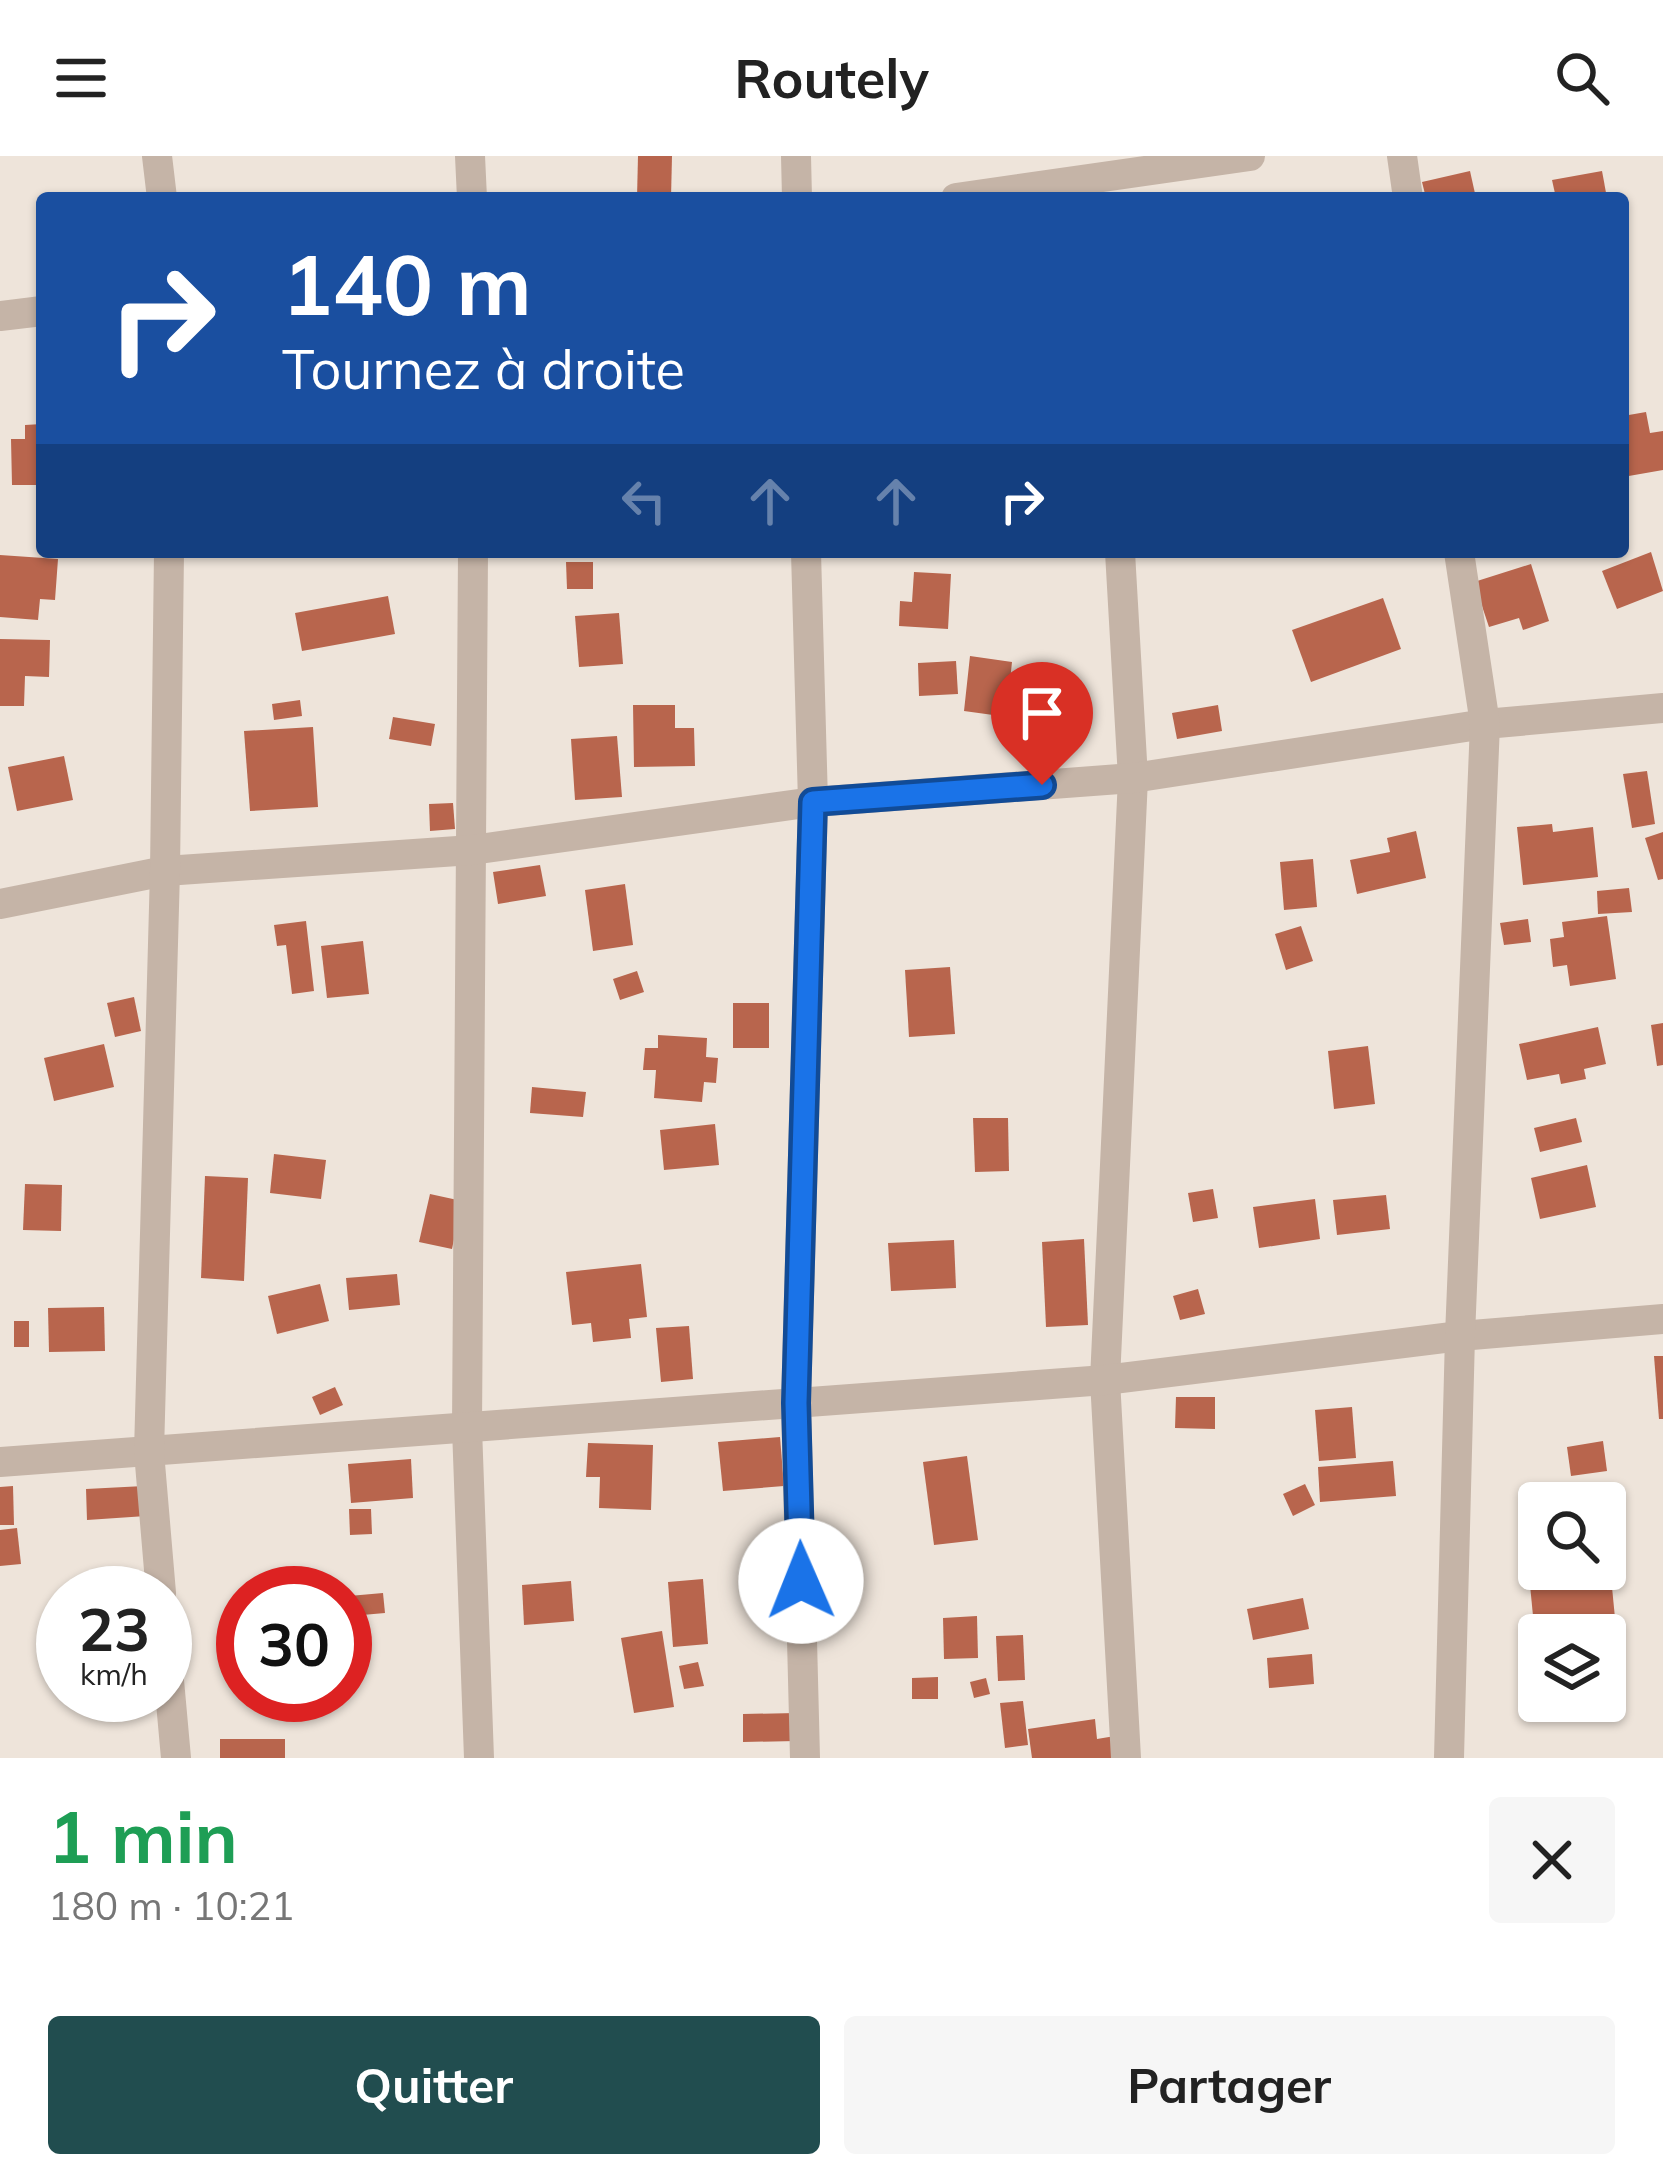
<!DOCTYPE html>
<html lang="fr">
<head>
<meta charset="utf-8">
<style>
	:root { --surface:#fff; --page:#f6f6f6; --text:#222; --muted:#767676; --accent:#214d4f }
	body { margin:0; font-family:Mulish,sans-serif; background:var(--page); color:var(--text); height:100vh; display:flex; flex-direction:column; font-size:45px; white-space:nowrap }
	* { box-sizing:border-box; margin:0 }
	p { font-size:39px; color:var(--muted) }
	.icon { flex:none; width:66px; height:66px; fill:none; stroke:currentColor; stroke-width:2; stroke-linecap:round; stroke-linejoin:round }
	.map { position:relative; height:1602px; overflow:hidden }
	.drawer { display:flex; flex-direction:column; background:var(--surface); flex:1 }
	.drawer>* { flex:none }
	.hud { position:absolute; left:36px; top:36px; width:1593px; height:366px; border-radius:12px; box-shadow:0 3px 9px #0004; background:#1a4fa0; color:#fff; overflow:hidden }
	.buttons { position:absolute; left:1518px; top:1326px; display:grid; gap:24px }
	.buttons a { display:grid; place-items:center; width:108px; height:108px; border-radius:12px; background:var(--surface); box-shadow:0 3px 9px #0004; font-size:60px }
	.speed { position:absolute; left:36px; top:1410px; display:flex; gap:24px; font-size:60px; font-weight:700; text-align:center }
	.speed>* { display:grid; place-content:center; width:156px; height:156px; border-radius:50%; background:var(--surface); box-shadow:0 3px 9px #0004; line-height:1 }
	.speed small { font-size:30px; font-weight:400 }
	.speed .limit { border:18px solid #d22; background:#fff; color:#111 }
	.pin { position:absolute; display:grid; place-items:center; width:102px; height:102px; color:#fff; margin:-123px -51px; border-radius:50% 50% 50% 0; rotate:-45deg; box-shadow:0 0 12px #0007 }
	.pin .icon { rotate:45deg }
	.me { position:absolute; width:132px; margin:-66px; rotate:359deg; stroke-linejoin:round; filter:drop-shadow(0 0 9px #0008) }
	.turn { display:flex; align-items:center; gap:42px; height:252px; padding:0 48px; font-size:54px }
	.turn .icon { width:156px; height:156px; stroke-width:2.5 }
	.turn b { display:block; font-size:84px; line-height:102px }
	.lanes { display:flex; align-items:center; height:114px; padding:0 48px; background:#0003; justify-content:center; gap:60px; direction:ltr }
	.lanes .off { opacity:.35 }
	.round { display:grid; place-items:center; flex:none; width:126px; height:126px; border-radius:12px; background:var(--page) }
	.overview { display:flex; align-items:center; justify-content:space-between; height:204px; padding:0 48px }
	h1 { font-size:72px; font-weight:700; line-height:90px; color:#1e9e55 }
	.button { display:flex; gap:24px; margin-top:auto; padding:24px 48px }
	.button a { flex:1; height:138px; border-radius:12px; background:var(--accent); color:#fff; font-size:48px; font-weight:700; line-height:138px; text-align:center }
	.button a+a { background:var(--page); color:var(--text) }
	header { display:flex; justify-content:space-between; align-items:center; height:156px; padding:0 48px; background:var(--surface); font-size:54px; font-weight:700 }
	.map>svg:first-child { display:block }
</style>
</head>
<body>
<header><svg class="icon" aria-label="menu" viewBox="0 0 24 24"><path d="M4 6h16M4 12h16M4 18h16"/></svg>Routely<svg class="icon" aria-label="search" viewBox="0 0 24 24"><circle cx="10" cy="10" r="6"/><path d="M15 15l6 6"/></svg></header>
<div class="map">
<svg width="1663" height="1602" viewBox="0 0 1663 1602">
	<rect width="100%" height="100%" fill="#eee4da"/>
	<!-- building -->
	<g fill="#b8654d">
		<path d="M638,0h34l-1,42h-34z"/>
		<path d="M1470,15l6,27h-50l-4,-16z"/>
		<path d="M1602,15l5,27h-51l-4,-18z"/>
		<path d="M1646,256l4,21 13,-2v39l-40,7v-61z"/>
		<path d="M42,268v61h-30l-1,-46h14v-14z"/>
		<path d="M1651,396l12,39 -46,18 -15,-38z"/>
		<path d="M0,399l58,4 -3,41 -15,-1 -2,21 -38,-3z"/>
		<path d="M566,406h27v27h-26z"/>
		<path d="M1531,408l18,57 -26,9 -4,-12 -30,9 -15,-45z"/>
		<path d="M914,416l37,2 -3,55 -49,-3 1,-25 12,1z"/>
		<path d="M388,440l7,38 -93,17 -7,-38z"/>
		<path d="M1383,442l18,51 -90,33 -19,-52z"/>
		<path d="M619,457l4,51 -44,3 -4,-51z"/>
		<path d="M0,483l50,1 -1,37 -24,-1 -1,30h-24z"/>
		<path d="M970,500l42,6 -4,38 9,2 -2,16 -51,-7z"/>
		<path d="M956,505l2,33 -39,2 -1,-33z"/>
		<path d="M300,544l2,16 -28,4 -2,-16z"/>
		<path d="M633,549h42v23h19l1,38 -61,1z"/>
		<path d="M1218,549l4,26 -45,8 -5,-26z"/>
		<path d="M393,561l42,7 -4,22 -42,-7z"/>
		<path d="M313,571l5,80 -68,4 -6,-80z"/>
		<path d="M617,580l5,61 -47,3 -4,-61z"/>
		<path d="M64,600l9,44 -56,11 -9,-44z"/>
		<path d="M1647,615l8,53 -23,4 -9,-54z"/>
		<path d="M453,647l2,26 -25,2 -1,-27z"/>
		<path d="M1552,668l1,8 40,-5 5,50 -75,8 -6,-58z"/>
		<path d="M1416,675l10,47 -69,16 -7,-34 40,-8 -3,-14z"/>
		<path d="M1663,676v47l-5,1 -13,-42z"/>
		<path d="M1313,703l4,48 -33,3 -4,-48z"/>
		<path d="M540,709l6,31 -48,8 -5,-32z"/>
		<path d="M625,728l8,61 -40,6 -8,-61z"/>
		<path d="M1629,732l3,24 -34,2 -1,-23z"/>
		<path d="M1607,760l9,63 -46,7 -3,-21 -14,2 -3,-28 14,-2 -2,-15z"/>
		<path d="M1528,763l3,23 -27,3 -4,-22z"/>
		<path d="M306,765l8,70 -22,3 -6,-49 -9,1 -3,-21z"/>
		<path d="M1301,770l12,35 -27,9 -11,-36z"/>
		<path d="M363,785l6,53 -42,4 -6,-52z"/>
		<path d="M950,811l5,67 -46,3 -4,-67z"/>
		<path d="M637,815l7,21 -24,8 -7,-21z"/>
		<path d="M134,841l7,34 -26,6 -8,-34z"/>
		<rect x="733" y="847" width="36" height="45"/>
		<path d="M1663,867v42l-6,1 -6,-41z"/>
		<path d="M1598,871l8,37 -22,5 2,10 -25,5 -2,-10 -32,6 -8,-36z"/>
		<path d="M658,879l49,3 -1,19 12,1 -2,25 -12,-1 -2,20 -48,-4 2,-28h-13l2,-22h13z"/>
		<path d="M104,888l10,43 -60,14 -10,-43z"/>
		<path d="M1368,890l7,58 -41,5 -6,-58z"/>
		<path d="M532,931l54,5 -3,25 -53,-4z"/>
		<path d="M973,962h35l1,53 -34,1z"/>
		<path d="M1576,962l6,24 -42,10 -6,-24z"/>
		<path d="M715,968l4,41 -55,5 -4,-40z"/>
		<path d="M274,998l52,6 -5,39 -51,-6z"/>
		<path d="M1587,1009l9,42 -56,12 -9,-41z"/>
		<path d="M205,1020l43,2 -4,103 -43,-3z"/>
		<path d="M25,1028l37,1 -1,46 -38,-1z"/>
		<path d="M1213,1033l5,29 -25,4 -5,-29z"/>
		<path d="M430,1038l32,7 -10,48 -33,-7z"/>
		<path d="M1386,1039l4,34 -53,6 -4,-35z"/>
		<path d="M1315,1043l5,40 -61,9 -6,-41z"/>
		<path d="M1084,1083l4,86 -42,2 -4,-85z"/>
		<path d="M954,1084l2,48 -65,3 -3,-48z"/>
		<path d="M641,1108l6,53 -18,2 2,19 -38,4 -2,-19 -19,2 -6,-53z"/>
		<path d="M397,1118l3,31 -51,5 -3,-32z"/>
		<path d="M320,1128l9,37 -52,13 -9,-38z"/>
		<path d="M1198,1133l7,25 -25,6 -7,-24z"/>
		<path d="M104,1151l1,44 -56,1 -1,-44z"/>
		<rect x="14" y="1165" width="15" height="26"/>
		<path d="M689,1170l4,53 -32,3 -5,-54z"/>
		<path d="M1654,1200h9v63h-4z"/>
		<path d="M335,1231l8,18 -23,10 -8,-18z"/>
		<path d="M1176,1241h39v32l-40,-1z"/>
		<path d="M1352,1251l4,51 -37,3 -4,-51z"/>
		<path d="M780,1281l4,49 -61,5 -5,-49z"/>
		<path d="M1603,1285l4,30 -36,5 -4,-29z"/>
		<path d="M588,1287l65,2 -2,65 -52,-2 1,-31h-14z"/>
		<path d="M967,1300l11,84 -44,5 -11,-83z"/>
		<path d="M411,1303l2,39 -62,5 -3,-39z"/>
		<path d="M1393,1305l3,35 -76,6 -2,-35z"/>
		<path d="M1305,1328l10,21 -22,11 -10,-22z"/>
		<path d="M13,1330l1,39h-14v-38z"/>
		<path d="M144,1330l2,30 -59,4 -1,-31z"/>
		<path d="M1616,1334l5,41 -16,2v-30h-53l-1,-5z"/>
		<path d="M349,1353h22l1,25 -22,1z"/>
		<path d="M17,1372l4,36 -21,2v-36z"/>
		<path d="M1611,1421l4,41 -81,8 -4,-41z"/>
		<path d="M703,1423l5,65 -35,3 -5,-65z"/>
		<path d="M571,1425l3,40 -50,4 -2,-40z"/>
		<path d="M383,1437l2,20 -34,3 -2,-20z"/>
		<path d="M1303,1442l6,31 -56,11 -6,-31z"/>
		<path d="M977,1460l1,42 -34,1 -1,-41z"/>
		<path d="M662,1475l12,76 -40,6 -13,-75z"/>
		<path d="M1023,1479l2,45 -27,1 -2,-45z"/>
		<path d="M1312,1498l2,30 -45,4 -2,-30z"/>
		<path d="M698,1506l6,24 -20,3 -5,-23z"/>
		<path d="M938,1521v22h-26v-21z"/>
		<path d="M986,1522l4,16 -16,4 -4,-16z"/>
		<path d="M1023,1545l5,44 -23,3 -5,-45z"/>
		<path d="M796,1557v28l-53,1v-28z"/>
		<path d="M1095,1563l2,20 18,-3 3,22h-86l-4,-29z"/>
		<rect x="220" y="1583" width="65" height="19"/>
	</g>
	<g fill="none" stroke-linecap="round" stroke-linejoin="round">
		<!-- minor -->
		<g stroke="#c5b4a7" stroke-width="30">
			<path d="M157,0l5,42"/>
			<path d="M470,0l2,42"/>
			<path d="M796,0l1,42"/>
			<path d="M1402,0l6,42"/>
			<path d="M956,42l294,-42"/>
			<path d="M0,160l42,-5"/>
			<path d="M473,396l-6,876 12,330"/>
			<path d="M1120,396l13,226 -28,602 21,378"/>
			<path d="M0,748l165,-33 307,-21 341,-48 320,-24 352,-54 178,-16"/>
			<path d="M0,1306l1105,-82 355,-44 203,-17"/>
			<path d="M161,1437l-12,-141 16,-581 4,-319"/>
			<path d="M165,1480l11,122"/>
			<path d="M805,1602l-9,-355 17,-601 -7,-250"/>
			<path d="M1449,1602l11,-422 25,-612 -26,-172"/>
		</g>
	</g>
	<g fill="none" stroke-linecap="round" stroke-linejoin="round">
		<defs>
			<path id="route" d="M801,1425l-5,-178 17,-601 229,-17"/>
		</defs>
		<!-- route casing -->
		<use href="#route" stroke="#114b97" stroke-width="30"/>
		<!-- route -->
		<use href="#route" stroke="#1a73e8" stroke-width="21"/>
	</g>
</svg>
<div class="buttons">
<a><svg class="icon" aria-label="search" viewBox="0 0 24 24"><circle cx="10" cy="10" r="6"/><path d="M15 15l6 6"/></svg></a>
<a><svg class="icon" aria-label="layers" viewBox="0 0 24 24"><path d="M12 4l9 5-9 5-9-5zM3 14l9 5 9-5"/></svg></a>
</div>
<div class="speed"><div>23<small>km/h</small></div><div class="limit">30</div></div>
<div class="pin" style="left:1042px;top:629px;background:#d93025"><svg class="icon" aria-label="arrive" viewBox="0 0 24 24"><path d="M6 21V4h12l-3 4 3 4H6"/></svg></div>
<svg class="me" style="left:801px;top:1425px" viewBox="-20 -20 40 40"><circle r="19" fill="#fff"/><path d="M0-13L10 11 0 6-10 11z" fill="#1a73e8"/></svg>
<div class="hud">
<div class="turn"><svg class="icon" aria-label="right" viewBox="0 0 24 24"><path d="M7 20v-9h11M14 6l5 5-5 5"/></svg><div><b>140 m</b>Tournez à droite</div></div>
<div class="lanes"><svg class="icon off" aria-label="left" viewBox="0 0 24 24"><path d="M17 20v-9H6M10 6l-5 5 5 5"/></svg><svg class="icon off" aria-label="ahead" viewBox="0 0 24 24"><path d="M12 20V5M6 11l6-6 6 6"/></svg><svg class="icon off" aria-label="ahead" viewBox="0 0 24 24"><path d="M12 20V5M6 11l6-6 6 6"/></svg><svg class="icon" aria-label="right" viewBox="0 0 24 24"><path d="M7 20v-9h11M14 6l5 5-5 5"/></svg></div>
</div>
</div>
<section class="drawer">
<div class="overview"><div><h1>1 min</h1><p>180 m · 10:21</p></div><a class="round"><svg class="icon" aria-label="close" viewBox="0 0 24 24"><path d="M6 6l12 12M18 6L6 18"/></svg></a></div>
<div class="button"><a>Quitter</a><a>Partager</a></div>
</section>
</body>
</html>
